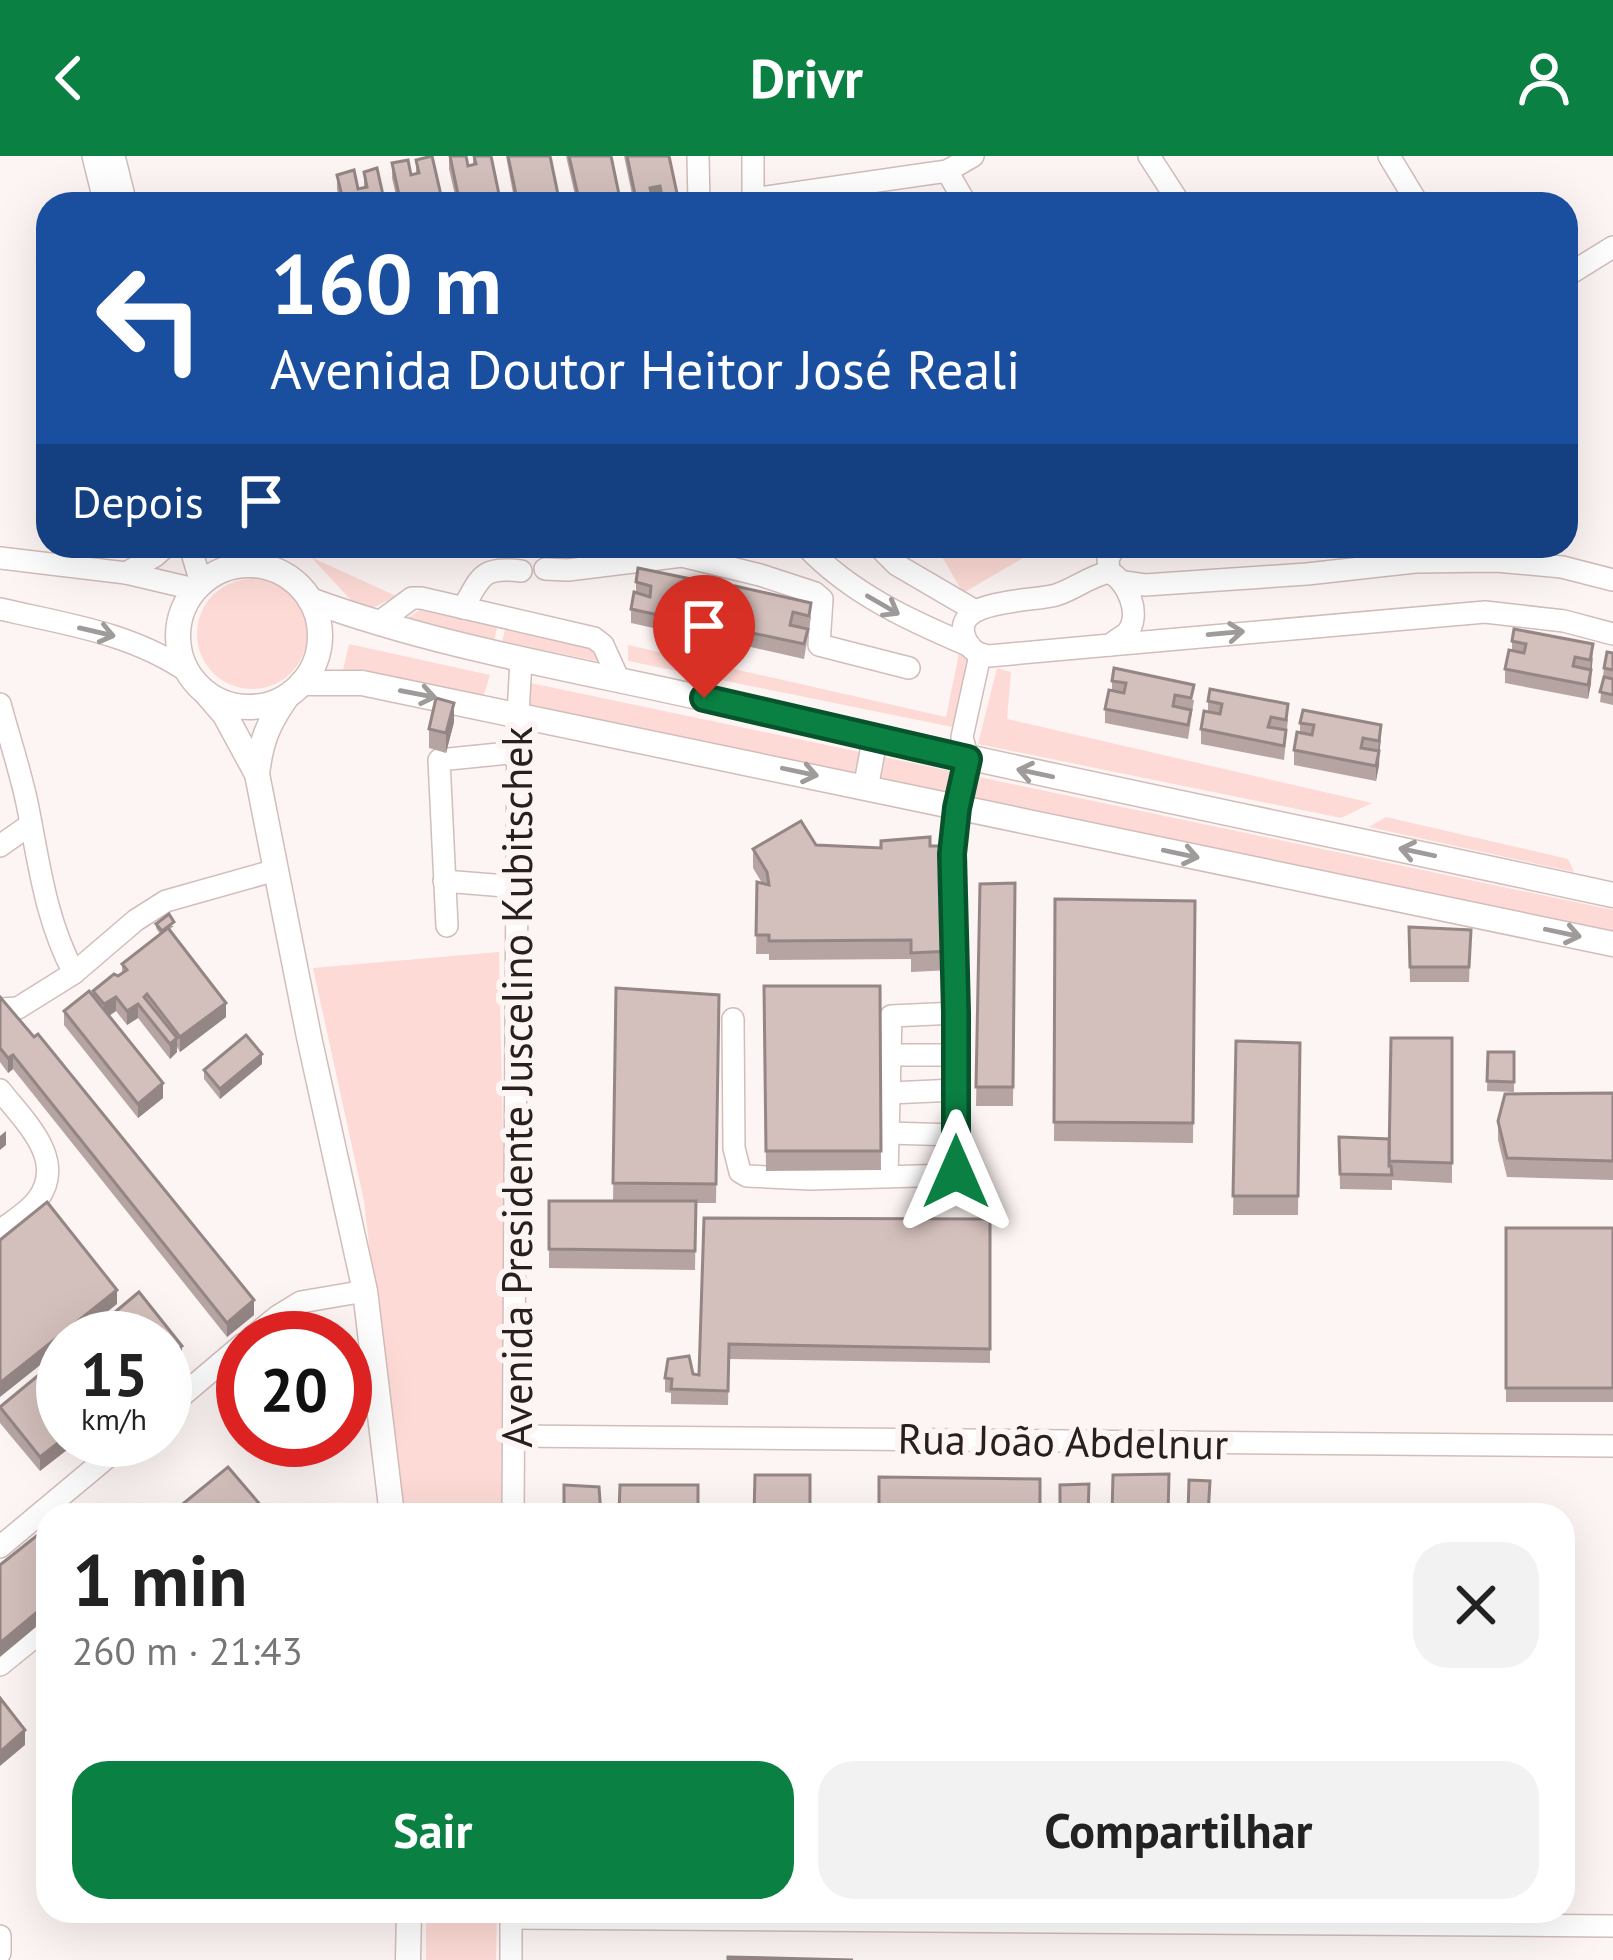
<!DOCTYPE html>
<html lang="pt">
<head>
<meta charset="utf-8">
<style>
	:root { --surface:#fff; --page:#f2f2f2; --text:#222; --muted:#767676; --accent:#0b8043 }
	body { margin:0; font-family:"PT Sans",sans-serif; background:var(--page); color:var(--text); height:100vh; display:flex; flex-direction:column; font-size:45px; white-space:nowrap }
	* { box-sizing:border-box; margin:0 }
	p { font-size:39px; color:var(--muted) }
	.icon { flex:none; width:66px; height:66px; fill:none; stroke:currentColor; stroke-width:2; stroke-linecap:round; stroke-linejoin:round }
	.map { position:relative; flex:1; overflow:hidden }
	.details { position:absolute; left:36px; top:1347px; width:1539px; height:420px; display:flex; flex-direction:column; background:var(--surface); border-radius:36px; box-shadow:0 12px 48px #0002 }
	.details>* { flex:none }
	.top-card { position:absolute; left:36px; top:36px; width:1542px; height:366px; border-radius:36px; box-shadow:0 12px 48px #0002; background:#1a4fa0; color:#fff; overflow:hidden }
	.speed { position:absolute; left:36px; top:1155px; display:flex; gap:24px; font-size:60px; font-weight:700; text-align:center }
	.speed>* { display:grid; place-content:center; width:156px; height:156px; border-radius:50%; background:var(--surface); box-shadow:0 12px 48px #0002; line-height:1 }
	.speed small { font-size:30px; font-weight:400 }
	.speed .limit { border:18px solid #d22; background:#fff; color:#111 }
	.pin { position:absolute; display:grid; place-items:center; width:102px; height:102px; color:#fff; margin:-123px -51px; border-radius:50% 50% 50% 0; rotate:-45deg; box-shadow:0 0 12px #0007 }
	.pin .icon { rotate:45deg }
	.me { position:absolute; width:132px; margin:-66px; rotate:0deg; stroke-linejoin:round; filter:drop-shadow(0 0 9px #0008) }
	.turn { display:flex; align-items:center; gap:42px; height:252px; padding:0 36px; font-size:54px }
	.turn .icon { width:156px; height:156px; stroke-width:2.5 }
	.turn b { display:block; font-size:84px; line-height:102px }
	.then { display:flex; align-items:center; height:114px; padding:0 36px; background:#0003; gap:24px; font-size:45px }
	.round { display:grid; place-items:center; flex:none; width:126px; height:126px; border-radius:36px; background:var(--page) }
	.overview { display:flex; align-items:center; justify-content:space-between; height:204px; padding:0 36px }
	h1 { font-size:72px; font-weight:600; line-height:90px }
	.action { display:flex; gap:24px; margin-top:auto; padding:24px 36px }
	.action a { flex:1; height:138px; border-radius:36px; background:var(--accent); color:#fff; font-size:48px; font-weight:600; line-height:138px; text-align:center }
	.action a+a { background:var(--page); color:var(--text) }
	header { display:flex; justify-content:space-between; align-items:center; height:156px; padding:0 36px; background:var(--accent); color:#fff; font-size:54px; font-weight:600 }
	.map>svg:first-child { display:block }
</style>
</head>
<body>
<header><svg class="icon" aria-label="back" viewBox="0 0 24 24"><path d="M15 5l-7 7 7 7"/></svg>Drivr<svg class="icon" aria-label="person" viewBox="0 0 24 24"><circle cx="12" cy="8" r="4"/><path d="M4 21q1-7 8-7t8 7"/></svg></header>
<div class="map">
<svg width="1613" height="1804" viewBox="0 0 1613 1804">
	<rect width="100%" height="100%" fill="#fdf5f3"/>
	<!-- green -->
	<g fill="#fddad5">
		<path d="M936,390h108l-81,47z"/>
		<path d="M311,401l85,39 -33,17z"/>
		<circle cx="252" cy="478" r="55"/>
		<path d="M420,454l77,18 -3,13 -90,-21z"/>
		<path d="M505,474l93,20 5,12 -101,-20z"/>
		<path d="M349,488l141,31 -8,26 -139,-31z"/>
		<path d="M628,489l318,72 14,-69 14,10 -22,69 -324,-66z"/>
		<path d="M997,512l14,4 -4,47 365,84 -31,15 -363,-74z"/>
		<path d="M526,526l1087,228v24l-1082,-227z"/>
		<path d="M1386,661l182,42 6,13 -205,-45z"/>
		<path d="M499,796l5,233v330h-104l-36,-314 -51,-233z"/>
		<path d="M426,1755h71l-1,49h-70z"/>
	</g>
	<g fill="none" stroke-linecap="round" stroke-linejoin="round">
		<defs>
			<g id="minor">
				<path d="M93,0l12,48"/>
				<path d="M114,0l12,48"/>
				<path d="M698,0l1,48"/>
				<path d="M753,0v48"/>
				<path d="M1149,0l31,48"/>
				<path d="M1389,0l29,48"/>
				<path d="M947,15l19,33"/>
				<path d="M753,43l194,-28 26,-15"/>
				<path d="M1566,120l47,-29"/>
				<path d="M190,390l11,37"/>
				<path d="M226,390l13,19"/>
				<path d="M806,390c45,48 105,75 164,100"/>
				<path d="M878,390l19,19 77,45"/>
				<path d="M0,402l126,15 68,16"/>
				<path d="M545,413l23,1 114,-14 78,19 55,18 7,6 -3,46 90,23"/>
				<path d="M1109,416c19,9 33,43 18,61 -1,1 -16,11 -17,12l-121,11c-11,-2 -18,-5 -23,-16 -19,-42 67,-38 90,-45 19,-6 34,-19 53,-23z"/>
				<path d="M1109,416l-1,-13 7,-13"/>
				<path d="M126,417l29,-17 11,-10"/>
				<path d="M1124,426l21,3 162,-11 108,-12 81,-1 66,6 51,13"/>
				<path d="M463,452c18,-31 18,-42 58,-37"/>
				<path d="M0,453c65,15 132,24 188,63"/>
				<path d="M378,467l34,-25h9l173,40 9,7 15,33"/>
				<path d="M1110,489l375,-33 79,9 49,13"/>
				<path d="M0,548c9,33 20,66 27,99 12,59 18,116 47,170"/>
				<path d="M968,603l-6,-22 18,-82"/>
				<path d="M0,690l31,-22"/>
				<path d="M444,725l74,6"/>
				<path d="M447,770l-8,-166 80,-8"/>
				<path d="M0,853l18,-1 56,-35 62,-53 30,-19 110,-31"/>
				<path d="M733,863l1,129 6,24 7,4 63,3 143,-4 3,-9v-153l-4,-159 5,-46"/>
				<path d="M890,899h66"/>
				<path d="M0,934c24,31 67,69 38,109 -9,13 -26,22 -38,32"/>
				<path d="M890,937l66,-3"/>
				<path d="M889,977l66,2"/>
				<path d="M887,1020l4,-160 65,-3"/>
				<path d="M251,1182l27,-22 23,-14 64,-11"/>
				<path d="M165,1254l78,-66"/>
				<path d="M514,1280l1099,10"/>
				<path d="M513,1359l5,-801 3,-54"/>
				<path d="M0,1391l128,-107"/>
				<path d="M0,1509l48,-39"/>
				<path d="M511,1762l1102,8"/>
				<path d="M0,1780v17"/>
				<path d="M511,1804v-49"/>
			</g>
			<g id="major">
				<circle cx="249" cy="480" r="71"/>
				<path d="M310,444c134,49 276,71 414,103 296,68 593,128 889,192"/>
				<path d="M302,527h60l1251,261"/>
				<path d="M206,537l19,22 32,59 52,263 56,254 27,224"/>
				<path d="M257,618c4,-32 10,-49 29,-76"/>
				<path d="M866,630l9,-48"/>
				<path d="M957,652l11,-49"/>
				<path d="M408,1804l1,-49"/>
			</g>
		</defs>
		<!-- minor casing -->
		<use href="#minor" stroke="#d1bdba" stroke-width="24"/>
		<!-- major casing -->
		<use href="#major" stroke="#d1bdba" stroke-width="27"/>
		<!-- minor -->
		<use href="#minor" stroke="#fff" stroke-width="21"/>
		<!-- major -->
		<use href="#major" stroke="#fff" stroke-width="24"/>
	</g>
	<!-- wall -->
	<g fill="#b5a4a2">
		<path d="M449,0l19,10 5,-1v-9h18l10,48h-44l-8,-35z"/>
		<path d="M506,0h18l36,48h-45z"/>
		<path d="M566,0h45l10,48h-44z"/>
		<path d="M624,0h45l9,48h-17l-1,-4 -7,2v2h-19z"/>
		<path d="M416,4l27,44h-45l-6,-26v-15l19,12 5,-1z"/>
		<path d="M364,16l21,32h-45l-3,-15v-14l21,14 6,-1z"/>
		<path d="M636,426l79,2v15l-4,13 -3,28 -77,-17v-14l5,-16z"/>
		<path d="M735,430l76,31 -7,42 -80,-18v-14l8,-14z"/>
		<path d="M1512,485l81,17 -5,41 -83,-16v-14l7,-18z"/>
		<path d="M1613,497v52l-13,-3 4,-34z"/>
		<path d="M1112,525l82,19 -6,39 -83,-16v-14l7,-18z"/>
		<path d="M1208,545l80,18 -4,41 -83,-16v-15l7,-17z"/>
		<path d="M454,566l-8,31 -17,-5v-19z"/>
		<path d="M1300,567l81,17 -5,41 -82,-16v-15l6,-17z"/>
		<path d="M816,689l65,3 66,52h5l-1,70 -40,2v-13l-142,1v-6h-13l1,-72 5,1 -9,-15v-19z"/>
		<path d="M1015,727l-2,223h-37l4,-222z"/>
		<path d="M1055,743l140,2 -2,242 -139,-2z"/>
		<path d="M156,768l18,2 -5,4 57,87 -46,35 -3,-5v5l-7,7 -32,-41 -11,7 -11,-14 -7,5 54,82 -25,20 -74,-93v-14l29,-15v-5l29,-18v-9l38,-30 -4,-6z"/>
		<path d="M1409,771l62,3 -2,52h-59z"/>
		<path d="M764,830h116l1,184 -115,1z"/>
		<path d="M616,832l103,7 -3,208h-20l-1,67 -146,-2v-67h64z"/>
		<path d="M0,841l254,318 -27,22 -214,-268 -5,4 -8,-11z"/>
		<path d="M1452,882v145l-60,-3v10l-52,-1 -1,-52 50,2z"/>
		<path d="M1236,885l64,2 -2,172h-65z"/>
		<path d="M1488,896h26v40l-27,-1z"/>
		<path d="M262,908l-42,35 -16,-20v-9z"/>
		<path d="M1613,937v87l-106,-3 -9,-37v-19z"/>
		<path d="M704,1062l286,1v144l-261,-4 -1,46 -57,-1v-11l-6,-1v-14l28,-4 6,1z"/>
		<rect x="1506" y="1072" width="107" height="174"/>
		<path d="M63,1199l-23,116 -40,-48v-16z"/>
	</g>
	<!-- shaded-wall -->
	<g fill="#948684">
		<path d="M660,30v14l-10,3v-15z"/>
		<path d="M604,40v8h-9v-6z"/>
		<path d="M678,42v6h-15v-3z"/>
		<path d="M1593,488l-2,40 -3,15v-14z"/>
		<path d="M454,547v19l-8,31v-20z"/>
		<path d="M1381,569l-2,41 -3,15v-15z"/>
		<path d="M116,841v14l-12,8v-15z"/>
		<path d="M226,847v14l-46,35v-15z"/>
		<path d="M138,848v14l-11,7v-14z"/>
		<path d="M177,882v14l-7,7v-15z"/>
		<path d="M262,898v10l-42,35v-10z"/>
		<path d="M13,899v14l-5,4v-15z"/>
		<path d="M163,927v15l-25,20v-14z"/>
		<path d="M6,975v14l-6,5v-14z"/>
		<path d="M117,1134v14l-42,34h-12v9l-63,50v-14z"/>
		<path d="M254,1144v15l-27,22v-14z"/>
		<path d="M182,1190v14l-17,14v-15z"/>
		<path d="M63,1283l17,1 -40,31v-14z"/>
		<path d="M48,1447v14l-48,40v-14z"/>
		<path d="M25,1574v15l-25,21v-14z"/>
	</g>
	<!-- building -->
	<g fill="#d3bfbc" stroke="#948684" stroke-width="3">
		<path d="M432,0l11,48h-42l-9,-41 16,-3 3,15 8,-2 -3,-13z"/>
		<path d="M450,0h16l2,10 8,-2 -2,-8h17l10,48h-41z"/>
		<path d="M508,0h42l10,48h-42z"/>
		<path d="M569,0h42l10,48h-15l-2,-8 -9,2 1,6h-16z"/>
		<path d="M627,0h42l9,42 -15,3 -3,-15 -10,2 3,14 -16,2z"/>
		<path d="M377,12l8,36h-41l-7,-29 17,-5 4,19 9,-2 -3,-15z"/>
		<path d="M638,412l77,16 -3,14 -16,-4 -2,13 17,3 -3,16 -77,-17 3,-17 16,5 1,-11 -15,-4z"/>
		<path d="M735,430l76,17 -2,13 -16,-4 -3,13 18,4 -4,15 -80,-17 3,-15 17,4 3,-12 -15,-4z"/>
		<path d="M1514,473l79,15 -3,16 -15,-3 -2,9 18,4 -3,15 -83,-16 4,-19 15,3 2,-9 -14,-3z"/>
		<path d="M1607,496l6,1v17l-9,-2z"/>
		<path d="M1114,512l80,17 -3,13 -16,-3 -2,11 18,4 -3,15 -83,-16 4,-19 15,3 2,-10 -14,-2z"/>
		<path d="M1604,521l9,2v16l-13,-3z"/>
		<path d="M1210,533l78,15 -2,16 -15,-3 -3,10 18,3 -2,16 -83,-17 3,-18 16,3 2,-10 -14,-3z"/>
		<path d="M436,542l18,5 -8,30 -17,-4z"/>
		<path d="M1303,554l78,15 -2,16 -16,-3 -2,10 18,3 -3,15 -82,-16 3,-18 15,3 2,-10 -14,-2z"/>
		<path d="M801,665l15,24 65,3v-7l49,-4v9h17v54h5l-1,51 -40,2v-13l-142,1v-6h-13l1,-53 12,3 -2,-13 -14,-23z"/>
		<path d="M1015,727l-2,204h-37l4,-203z"/>
		<path d="M1055,743l140,2 -2,222 -139,-1z"/>
		<path d="M169,758l5,8 -12,9 -6,-7z"/>
		<path d="M1409,771l62,3 -2,37h-59z"/>
		<path d="M168,772l58,75 -46,34 -33,-43 -3,3 33,41 -7,6 -32,-40 -11,7 -11,-14 -12,7 -11,-13 21,-17 4,2 9,-6 -5,-6z"/>
		<path d="M764,830h116l1,165h-115z"/>
		<path d="M616,832l103,7 -3,189 -103,-1z"/>
		<path d="M89,835l74,92 -25,21 -74,-93z"/>
		<path d="M0,841l34,40 4,-3 216,266 -27,23 -214,-268 -5,3 -8,-10z"/>
		<path d="M246,879l16,19 -42,35 -16,-19z"/>
		<path d="M1391,882h61v125l-63,-2z"/>
		<path d="M1236,885l64,2 -2,153h-65z"/>
		<path d="M1488,896h26v30l-27,-1z"/>
		<path d="M1613,937v68l-106,-3 -9,-37 7,-27z"/>
		<path d="M1339,981l50,2v27h2l1,9 -52,-1z"/>
		<path d="M549,1045h147l-1,50 -146,-2z"/>
		<path d="M47,1046l70,88 -117,93v-143z"/>
		<path d="M704,1062l286,1v130l-261,-5 -1,47 -57,-2 1,-10 -7,-1 3,-19 21,-3 4,18 6,1z"/>
		<rect x="1506" y="1072" width="107" height="160"/>
		<path d="M139,1136l43,54 -17,13v-21h-81z"/>
		<path d="M63,1199v84l-23,18 -40,-50z"/>
		<path d="M228,1311l41,48h-84l-6,-8z"/>
		<path d="M1169,1318l-1,41h-56l1,-40z"/>
		<path d="M755,1319h55v40h-56z"/>
		<path d="M879,1321l161,2v36h-161z"/>
		<path d="M1189,1324l21,1 -2,34h-20z"/>
		<path d="M1089,1328l-1,31h-28v-30z"/>
		<path d="M564,1329l35,2 2,28h-37z"/>
		<path d="M620,1329h78v30h-79z"/>
		<path d="M44,1374l4,6v67l-48,40v-78z"/>
		<path d="M0,1542l25,32 -25,22z"/>
		<path d="M728,1801l125,3h-125z"/>
	</g>
	<!-- one-way arrows -->
	<defs><path id="oneway-shaft" d="M-6 0H5M1.5-3L5.5 0L1.5 3" fill="none" stroke-width="1.6" stroke-linecap="round" stroke-linejoin="round" transform="scale(3)"/></defs>
	<g stroke="#9e9b9a">
		<use href="#oneway-shaft" transform="translate(883 449) rotate(30)"/>
		<use href="#oneway-shaft" transform="translate(97 476) rotate(13)"/>
		<use href="#oneway-shaft" transform="translate(1226 477) rotate(-5)"/>
		<use href="#oneway-shaft" transform="translate(418 538) rotate(11)"/>
		<use href="#oneway-shaft" transform="translate(800 616) rotate(12)"/>
		<use href="#oneway-shaft" transform="translate(1035 617) rotate(-168)"/>
		<use href="#oneway-shaft" transform="translate(1417 696) rotate(-168)"/>
		<use href="#oneway-shaft" transform="translate(1181 698) rotate(12)"/>
		<use href="#oneway-shaft" transform="translate(1563 777) rotate(12)"/>
	</g>
	<g fill="none" stroke-linecap="round" stroke-linejoin="round">
		<defs>
			<path id="route" d="M704,542l264,61 -11,49 -5,46 4,159v159"/>
		</defs>
		<!-- route casing -->
		<use href="#route" stroke="#07532c" stroke-width="30"/>
		<!-- route -->
		<use href="#route" stroke="#0b8043" stroke-width="21"/>
	</g>
	<g text-anchor="middle" dominant-baseline="central" stroke-width="12" stroke-linejoin="round" paint-order="stroke">
		<!-- street labels -->
		<g font-size="42" fill="#27201f" stroke="#fdf5f3">
			<text transform="translate(516 931) rotate(-90)">Avenida Presidente Juscelino Kubitschek</text>
			<text transform="translate(1063 1285) rotate(1)">Rua João Abdelnur</text>
		</g>
	</g>
</svg>
<div class="speed"><div>15<small>km/h</small></div><div class="limit">20</div></div>
<div class="pin" style="left:704px;top:542px;background:#d93025"><svg class="icon" aria-label="arrive" viewBox="0 0 24 24"><path d="M6 21V4h12l-3 4 3 4H6"/></svg></div>
<svg class="me" style="left:956px;top:1016px" viewBox="-20 -20 40 40"><path d="M0-17L14 15 0 8-14 15z" fill="#0b8043" stroke="#fff" stroke-width="4"/></svg>
<div class="top-card">
<div class="turn"><svg class="icon" aria-label="left" viewBox="0 0 24 24"><path d="M17 20v-9H6M10 6l-5 5 5 5"/></svg><div><b>160 m</b>Avenida Doutor Heitor José Reali</div></div>
<div class="then">Depois<svg class="icon" aria-label="arrive" viewBox="0 0 24 24"><path d="M6 21V4h12l-3 4 3 4H6"/></svg></div>
</div>
<section class="details">
<div class="overview"><div><h1>1 min</h1><p>260 m · 21:43</p></div><a class="round"><svg class="icon" aria-label="close" viewBox="0 0 24 24"><path d="M6 6l12 12M18 6L6 18"/></svg></a></div>
<div class="action"><a>Sair</a><a>Compartilhar</a></div>
</section>
</div>
</body>
</html>
